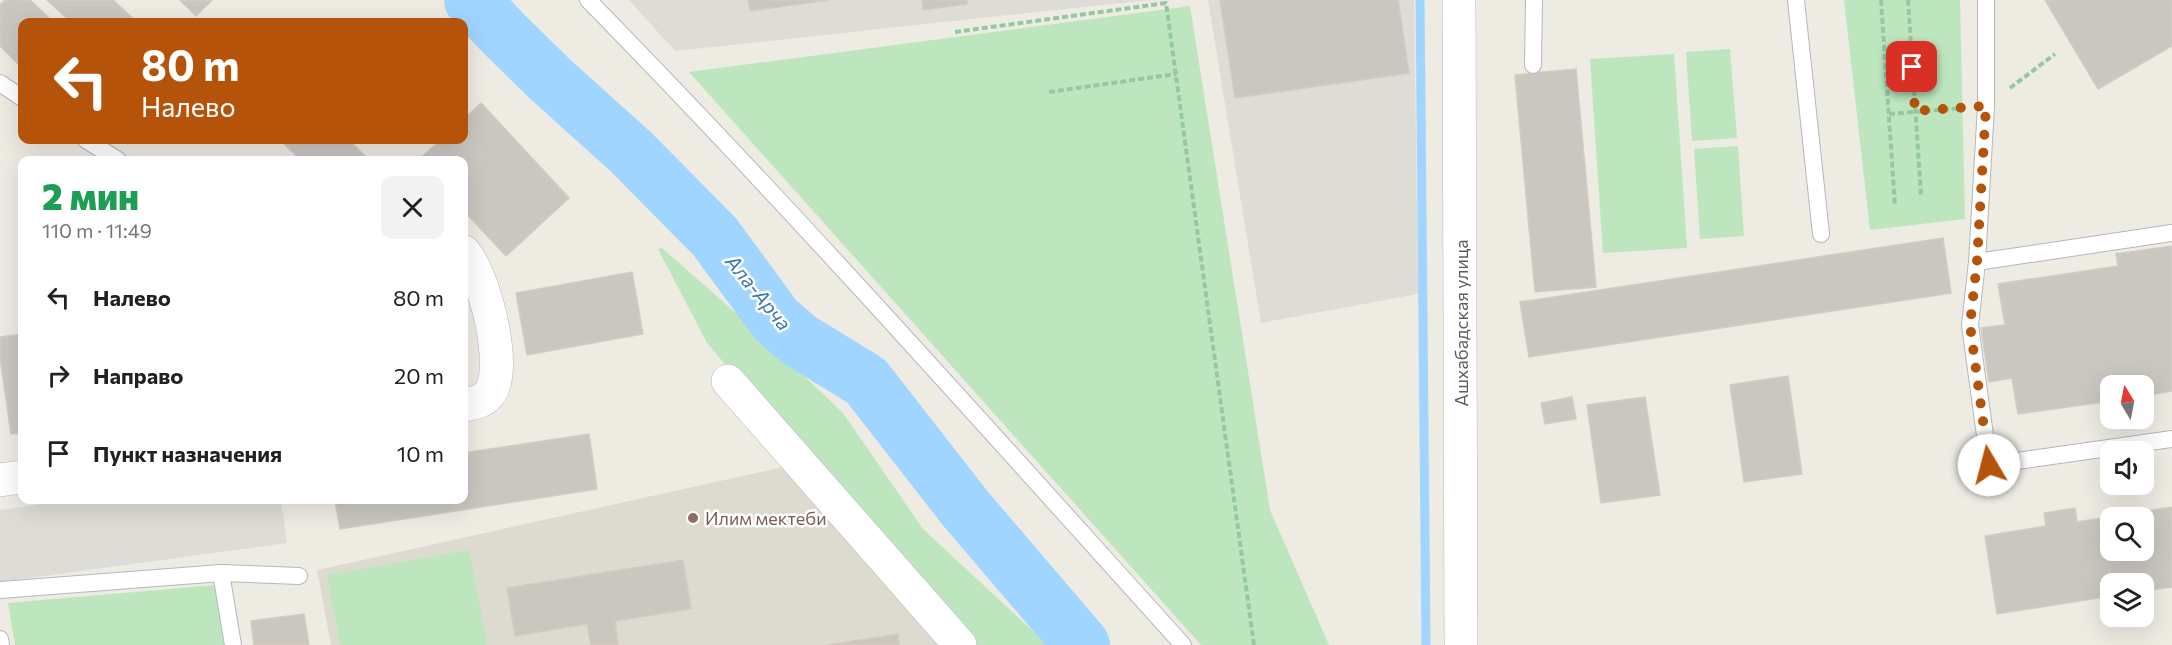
<!DOCTYPE html>
<html lang="ru">
<head>
<meta charset="utf-8">
<style>
	:root { --surface:#fff; --page:#f2f2f2; --text:#202124; --muted:#757577 }
	body { margin:0; font-family:Commissioner,sans-serif; background:var(--page); color:var(--text); height:100vh; display:flex; flex-direction:column; font-size:22px; white-space:nowrap }
	* { box-sizing:border-box; margin:0 }
	p { font-size:20px; color:var(--muted) }
	.icon { flex:none; width:33px; height:33px; fill:none; stroke:currentColor; stroke-width:2; stroke-linecap:round; stroke-linejoin:round }
	.map { position:relative; flex:1; overflow:hidden }
	.panel { position:absolute; left:18px; top:156px; width:450px; height:348px; display:flex; flex-direction:column; background:var(--surface); border-radius:12px; box-shadow:0 6px 24px #0002 }
	.panel>* { flex:none }
	.hud { position:absolute; left:18px; top:18px; width:450px; height:126px; border-radius:12px; box-shadow:0 6px 24px #0002; background:#b45309; color:#fff; overflow:hidden }
	.needle { width:39px; rotate:350deg }
	.fabs { position:absolute; left:2100px; top:375px; display:grid; gap:12px }
	.fabs a { display:grid; place-items:center; width:54px; height:54px; border-radius:12px; background:var(--surface); box-shadow:0 6px 24px #0002; font-size:30px }
	.pin { position:absolute; display:grid; place-items:center; width:51px; height:51px; color:#fff; margin:-26px; border-radius:12px; box-shadow:0 3px 9px #0006 }
	.me { position:absolute; width:66px; margin:-33px; rotate:352deg; stroke-linejoin:round; filter:drop-shadow(0 0 4px #0008) }
	.turn { display:flex; align-items:center; gap:21px; height:126px; padding:0 24px; font-size:27px }
	.turn .icon { width:78px; height:78px; stroke-width:2.5 }
	.turn b { display:block; font-size:42px; line-height:51px }
	.round { display:grid; place-items:center; flex:none; width:63px; height:63px; border-radius:12px; background:var(--page) }
	.overview { display:flex; align-items:center; justify-content:space-between; height:102px; padding:0 24px }
	h1 { font-size:36px; font-weight:800; line-height:45px; color:#1e9e55 }
	ul { padding:0; list-style:none }
	li { display:flex; align-items:center; gap:18px; height:78px; padding:0 24px }
	li div { flex:1 }
	li b { display:block; font-size:22px }
	li em { font-style:normal }
	.map>svg:first-child { display:block }
</style>
</head>
<body>
<div class="map">
<svg width="2172" height="645" viewBox="0 0 2172 645">
	<rect width="100%" height="100%" fill="#edebe2"/>
	<!-- industrial -->
	<g fill="#dedcd6">
		<path d="M629,0h520l-474,51z"/>
		<path d="M1208,0h206l4,294 -157,29z"/>
		<path d="M73,500h208l6,43 -287,39v-72z"/>
	</g>
	<!-- education -->
	<path fill="#dddad0" d="M788,466l159,179h-616l-14,-75z"/>
	<!-- green -->
	<g fill="#bde6be">
		<path d="M1844,0h116l5,219 -95,11z"/>
		<path d="M1190,6l80,504 59,135h-128l-512,-573z"/>
		<path d="M1730,49l7,89 -45,3 -6,-89z"/>
		<path d="M1674,54l13,194 -84,5 -13,-194z"/>
		<path d="M1738,146l6,90 -44,3 -6,-90z"/>
		<path d="M662,248l100,88 81,77 80,116 125,116h-83l-258,-302 -49,-94z"/>
		<path d="M469,550l18,95h-147l-13,-70z"/>
		<path d="M215,585l9,60h-209l-7,-42z"/>
	</g>
	<g fill="none" stroke-linecap="round" stroke-linejoin="round">
		<!-- stream -->
		<path stroke="#a0d5ff" stroke-width="9" d="M1420,0l6,645"/>
		<!-- river -->
		<path stroke="#a0d5ff" stroke-width="56" d="M472,0l33,35 46,45 79,71 85,86 61,83 23,20 67,41 99,127 117,137"/>
	</g>
	<!-- building -->
	<g fill="#cac7c1" stroke="#d2ccc0" stroke-width="1.5" fill-rule="evenodd">
		<path d="M5,0h25l23,22h-31v46l-22,-22v-41z"/>
		<path d="M47,0h66l24,22h-66z"/>
		<path d="M180,0h32l-16,16z"/>
		<path d="M748,0h81l-79,11z"/>
		<path d="M922,0h45v4l-44,6z"/>
		<path d="M1220,0h178l11,73 -174,25z"/>
		<path d="M2045,0h127v46l-74,43z"/>
		<path d="M1576,69l20,218 -61,5 -20,-217z"/>
		<path d="M481,103l88,95 -63,58 -42,-45v-51h-46l23,-20h23v-21z"/>
		<path d="M280,140h69l20,20h-68z"/>
		<path d="M1943,238l8,55 -422,64 -9,-55z"/>
		<path d="M2172,246v145l-28,5v-10h-34v15l-92,13 -6,-36 -23,4 -8,-54 24,-3 -7,-41 120,-18 -2,-12z"/>
		<path d="M632,272l11,62 -116,21 -11,-62z"/>
		<path d="M22,334v99l-11,1 -11,-77v-20z"/>
		<path d="M1788,376l14,98 -58,8 -14,-97z"/>
		<path d="M1572,397l4,22 -31,5 -4,-21z"/>
		<path d="M1645,397l15,98 -59,8 -14,-98z"/>
		<path d="M589,434l8,55 -257,40 -5,-29h129v-47z"/>
		<path d="M2172,507v80l-28,4v-7h-34v12l-113,18 -12,-78 61,-10 -2,-13 31,-5 2,14zM2110,518h34v32h-34z"/>
		<path d="M683,560l8,49 -76,12 3,24h-27l-4,-21 -72,12 -8,-48z"/>
		<path d="M304,614l5,31h-55l-3,-24z"/>
		<path d="M898,634l1,11h-72z"/>
	</g>
	<g fill="none" stroke-linecap="round" stroke-linejoin="round">
		<defs>
			<g id="service">
				<path d="M588,0c205,209 399,428 595,645"/>
				<path d="M1796,0l25,234"/>
				<path d="M1986,0v106l-9,156 -7,63 19,140 183,-26"/>
				<path d="M1533,65l1,-65"/>
				<path d="M0,83l22,15"/>
				<path d="M86,140l32,20"/>
				<path d="M1977,262l195,-29"/>
				<path d="M221,573l12,72"/>
				<path d="M0,590l221,-17 78,3"/>
				<path d="M0,639l1,6"/>
			</g>
			<g id="minor">
				<path d="M1459,0l2,645"/>
				<path d="M464,252c20,22 45,117 25,142 -6,8 -16,9 -25,11"/>
				<path d="M728,381l232,264"/>
				<path d="M0,480l22,-3"/>
			</g>
		</defs>
		<!-- service casing -->
		<use href="#service" stroke="#b4b8bd" stroke-width="18"/>
		<!-- minor casing -->
		<use href="#minor" stroke="#b4b8bd" stroke-width="34"/>
		<!-- path -->
		<g stroke="#96c7a4" stroke-width="4" stroke-dasharray="6 3" stroke-linecap="butt">
			<path d="M1881,0l14,206"/>
			<path d="M1908,0l13,195"/>
			<path d="M955,32l211,-29 88,642"/>
			<path d="M2010,88l45,-34"/>
			<path d="M1049,92l127,-18"/>
			<path d="M1889,114l74,-6"/>
		</g>
		<!-- service -->
		<use href="#service" stroke="#fff" stroke-width="16"/>
		<!-- minor -->
		<use href="#minor" stroke="#fff" stroke-width="33"/>
	</g>
	<g fill="none" stroke-linecap="round" stroke-linejoin="round">
		<!-- route -->
		<path stroke="#b45309" stroke-width="10" stroke-dasharray="0 18" d="M1912,67l3,44 71,-5 -9,156 -7,63 19,140"/>
	</g>
	<!-- markers -->
	<circle fill="#8d6e63" stroke="#fff" stroke-width="2" cx="693" cy="518" r="6"/>
	<g text-anchor="middle" dominant-baseline="central" stroke-width="5" stroke-linejoin="round" paint-order="stroke">
		<!-- street labels -->
		<g font-size="18" fill="#5a5e63" stroke="#fff">
			<text transform="translate(1461 323) rotate(-90)">Ашхабадская улица</text>
		</g>
		<!-- education labels -->
		<g font-size="18" fill="#785e54" stroke="#fff" text-anchor="start">
			<text x="705" y="518">Илим мектеби</text>
		</g>
		<!-- water labels -->
		<g font-size="20" font-style="italic" fill="#3c75b2" stroke="#fff">
			<text transform="translate(759 292) rotate(51)">Ала-Арча</text>
		</g>
	</g>
</svg>
<div class="fabs">
<a><svg class="needle" viewBox="-14 -14 28 28"><path d="M0-13l5 13h-10z" fill="#e53935"/><path d="M0 13l5-13h-10z" fill="#757577"/></svg></a>
<a><svg class="icon" aria-label="sound" viewBox="0 0 24 24"><path d="M4 9h4l5-4v14l-5-4H4zM17 9q2 3 0 6"/></svg></a>
<a><svg class="icon" aria-label="search" viewBox="0 0 24 24"><circle cx="10" cy="10" r="6"/><path d="M15 15l6 6"/></svg></a>
<a><svg class="icon" aria-label="layers" viewBox="0 0 24 24"><path d="M12 4l9 5-9 5-9-5zM3 14l9 5 9-5"/></svg></a>
</div>
<div class="pin" style="left:1912px;top:67px;background:#d93025"><svg class="icon" aria-label="arrive" viewBox="0 0 24 24"><path d="M6 21V4h12l-3 4 3 4H6"/></svg></div>
<svg class="me" style="left:1989px;top:465px" viewBox="-20 -20 40 40"><circle r="19" fill="#fff"/><path d="M0-13L10 11 0 6-10 11z" fill="#b45309"/></svg>
<div class="hud">
<div class="turn"><svg class="icon" aria-label="left" viewBox="0 0 24 24"><path d="M17 20v-9H6M10 6l-5 5 5 5"/></svg><div><b>80 m</b>Налево</div></div>
</div>
<section class="panel">
<div class="overview"><div><h1>2 мин</h1><p>110 m · 11:49</p></div><a class="round"><svg class="icon" aria-label="close" viewBox="0 0 24 24"><path d="M6 6l12 12M18 6L6 18"/></svg></a></div>
<ul>
<li><svg class="icon" aria-label="left" viewBox="0 0 24 24"><path d="M17 20v-9H6M10 6l-5 5 5 5"/></svg><div><b>Налево</b></div><em>80 m</em></li>
<li><svg class="icon" aria-label="right" viewBox="0 0 24 24"><path d="M7 20v-9h11M14 6l5 5-5 5"/></svg><div><b>Направо</b></div><em>20 m</em></li>
<li><svg class="icon" aria-label="arrive" viewBox="0 0 24 24"><path d="M6 21V4h12l-3 4 3 4H6"/></svg><div><b>Пункт назначения</b></div><em>10 m</em></li>
</ul>
</section>
</div>
</body>
</html>
